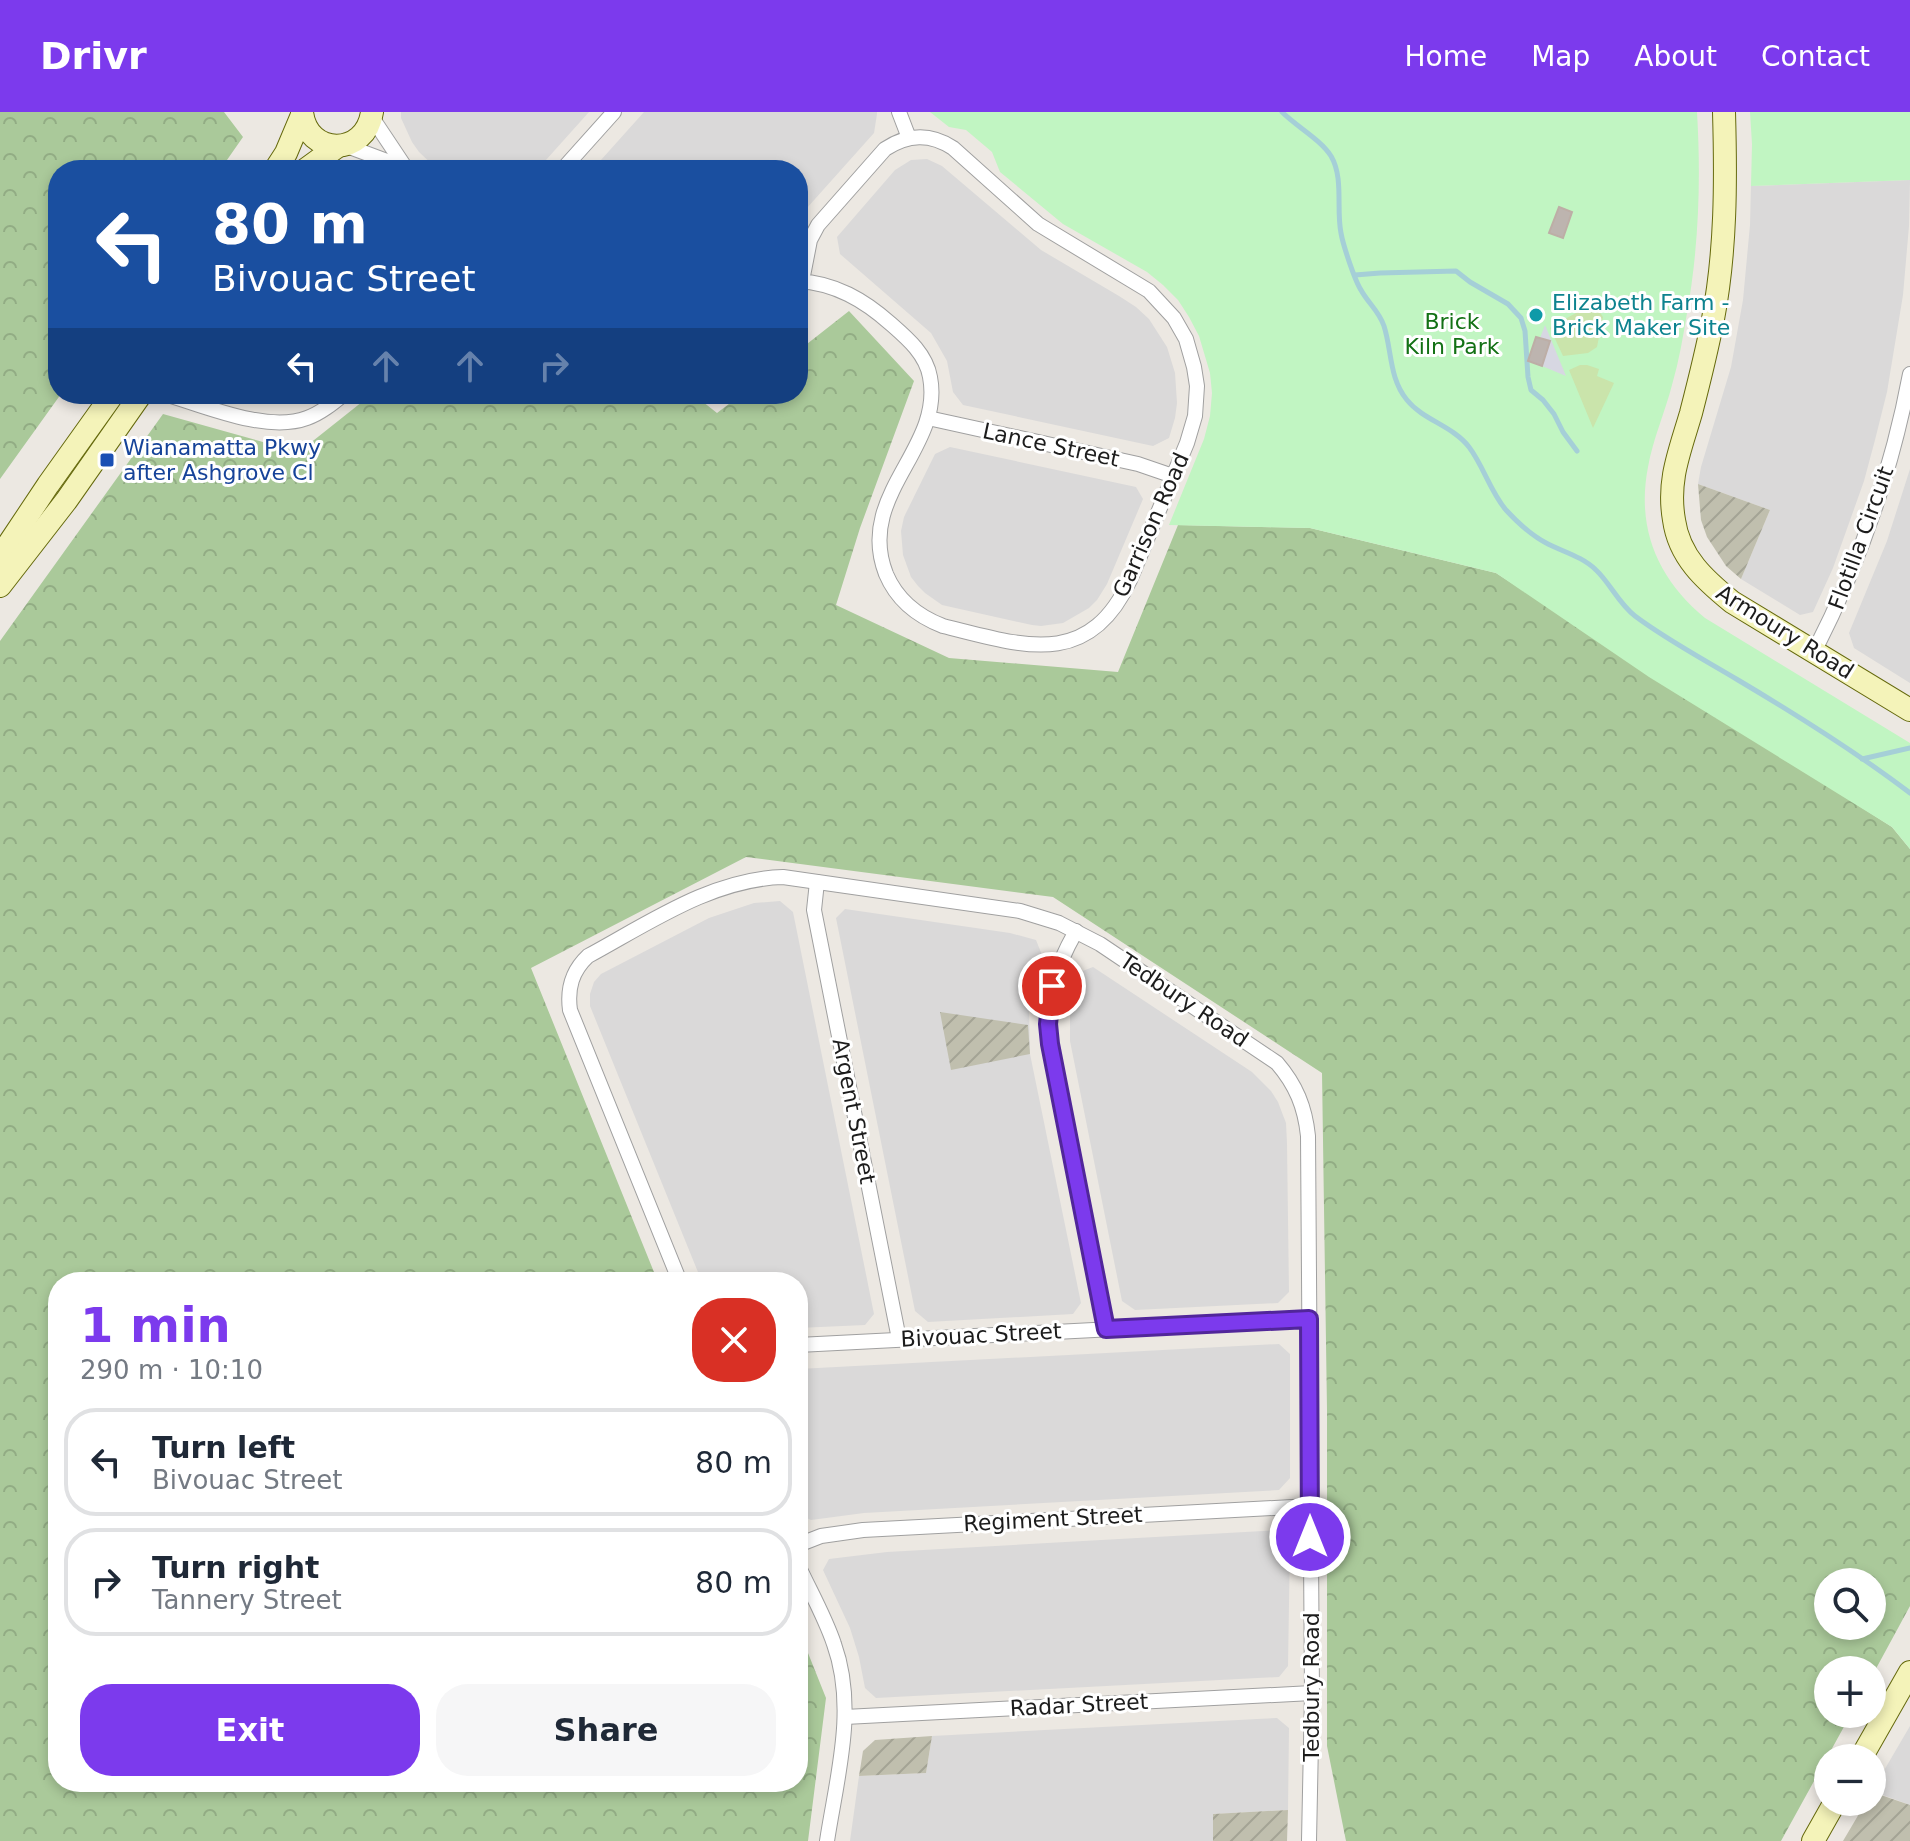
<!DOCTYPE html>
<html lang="en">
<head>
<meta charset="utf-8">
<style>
	:root { --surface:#fff; --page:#f6f6f7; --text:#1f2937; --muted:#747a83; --line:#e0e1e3; --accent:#7c3aed }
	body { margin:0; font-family:"DejaVu Sans",sans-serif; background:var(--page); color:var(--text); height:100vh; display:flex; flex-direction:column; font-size:30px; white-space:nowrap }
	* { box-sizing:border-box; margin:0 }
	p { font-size:26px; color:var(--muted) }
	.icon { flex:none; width:44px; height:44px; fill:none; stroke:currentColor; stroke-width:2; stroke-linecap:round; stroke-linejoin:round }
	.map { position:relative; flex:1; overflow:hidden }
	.panel { position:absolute; left:48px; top:1160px; width:760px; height:520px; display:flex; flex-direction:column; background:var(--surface); border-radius:32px; box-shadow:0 4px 12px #0003 }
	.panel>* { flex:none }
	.hud { position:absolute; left:48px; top:48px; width:760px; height:244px; border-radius:32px; box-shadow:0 4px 12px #0003; background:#1a4fa0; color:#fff; overflow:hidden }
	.buttons { position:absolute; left:1814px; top:1456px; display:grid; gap:16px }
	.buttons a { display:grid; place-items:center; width:72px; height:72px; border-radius:50%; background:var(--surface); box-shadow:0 4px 12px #0003; font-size:40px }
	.pin { position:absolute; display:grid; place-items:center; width:68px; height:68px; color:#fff; margin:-34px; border:4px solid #fff; border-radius:50%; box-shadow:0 2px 8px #0007 }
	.me { position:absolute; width:88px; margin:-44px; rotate:0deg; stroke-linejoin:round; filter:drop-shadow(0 0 6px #0008) }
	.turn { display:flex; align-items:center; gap:28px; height:168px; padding:0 32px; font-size:36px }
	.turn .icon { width:104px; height:104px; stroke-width:2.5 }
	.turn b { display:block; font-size:56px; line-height:68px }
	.lanes { display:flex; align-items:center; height:76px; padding:0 32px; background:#0003; justify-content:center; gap:40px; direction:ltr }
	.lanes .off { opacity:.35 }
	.round { display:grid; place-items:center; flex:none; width:84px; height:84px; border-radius:32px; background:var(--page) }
	.summary { display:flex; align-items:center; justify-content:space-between; height:136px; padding:0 32px }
	h1 { font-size:48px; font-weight:700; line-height:60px; color:var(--accent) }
	.primary-button { display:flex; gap:16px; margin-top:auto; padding:16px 32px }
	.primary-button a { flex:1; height:92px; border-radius:32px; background:var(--accent); color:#fff; font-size:32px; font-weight:700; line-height:92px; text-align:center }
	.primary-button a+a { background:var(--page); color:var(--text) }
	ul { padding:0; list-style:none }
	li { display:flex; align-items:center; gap:24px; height:108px; margin:0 16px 12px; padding:0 16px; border:4px solid var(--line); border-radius:32px }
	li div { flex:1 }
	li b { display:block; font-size:30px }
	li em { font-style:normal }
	header { display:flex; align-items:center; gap:48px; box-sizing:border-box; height:112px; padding:0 40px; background:var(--accent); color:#fff }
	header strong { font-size:38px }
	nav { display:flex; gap:44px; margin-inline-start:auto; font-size:28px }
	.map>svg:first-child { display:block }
</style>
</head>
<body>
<header>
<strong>Drivr</strong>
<nav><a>Home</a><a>Map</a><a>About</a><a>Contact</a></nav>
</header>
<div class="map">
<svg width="1910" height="1729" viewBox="0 0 1910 1729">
	<defs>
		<pattern id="construction-furrows" width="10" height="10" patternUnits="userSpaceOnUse" patternTransform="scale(2)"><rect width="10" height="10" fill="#c0bfae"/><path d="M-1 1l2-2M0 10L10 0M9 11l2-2" fill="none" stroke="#a4a495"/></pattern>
		<pattern id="forest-crowns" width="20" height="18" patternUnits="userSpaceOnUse" patternTransform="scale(2)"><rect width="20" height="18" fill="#aac99a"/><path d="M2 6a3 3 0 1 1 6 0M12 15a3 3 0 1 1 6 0" fill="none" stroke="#92ac84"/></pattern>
	</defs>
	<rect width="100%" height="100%" fill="#ece8e2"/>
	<!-- residential -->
	<g fill="#dad9d9">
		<path d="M401,0h188l-52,58h-99l-19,-18 -7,-10 -11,-24z"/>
		<path d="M644,0h233v2l-3,19 -76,85v-48h-206z"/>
		<path d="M927,47l15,7 99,84 78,46 17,11 13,12 18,28 8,26 2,30 -2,15 -6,20 -16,8 -190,-41 -10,-13 -6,-31 -16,-28 -91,-79 -3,-17 58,-67 16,-10z"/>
		<path d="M1910,68l-1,46 -6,69 -16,97 -12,48 -11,41 -31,87 -20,44 -13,3 -59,-36 29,-69 -72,-26 3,-17 30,-100 12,-67 7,-75 1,-39z"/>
		<path d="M235,282h77l-12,6 -24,4 -11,-1z"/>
		<path d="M950,335l186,40 7,12 -36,85 -10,16 -8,8 -26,15 -22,3 -9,-1 -90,-20 -17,-12 -7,-7 -7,-9 -8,-22 -2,-24 3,-14 31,-63z"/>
		<path d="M1910,357v214l-56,-35 -5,-15 38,-92z"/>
		<path d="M780,789l13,11 81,402 -9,11 -67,3v-46h-96l-112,-276v-12l4,-12 7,-8 108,-56 45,-15z"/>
		<path d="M845,797l165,24 26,7 6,15 -7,21 -6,32 1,46 51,249 -8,11 -145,8 -13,-11 -79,-393z"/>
		<path d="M1093,855l159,105 19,19 7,11 8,21 1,20 2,149 -11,11 -143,7 -13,-9 -52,-260v-33l3,-16 7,-20z"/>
		<path d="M1279,1232l11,10v124l-11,12 -415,23 -53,7 -13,-6v-145z"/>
		<path d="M1279,1418l11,11 -2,125 -9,11 -403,21 -11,-10 -6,-31 -9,-29 -27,-58 6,-11 58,-7z"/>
		<path d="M1277,1606l12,10 -1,82 -75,4v27h-363l9,-65 67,-3 6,-37z"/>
		<path d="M1910,1614v79l-38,-14z"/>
	</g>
	<!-- construction -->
	<g fill="url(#construction-furrows)">
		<path d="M1698,372l72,26 -29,69 -15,-13 -19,-29 -6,-17z"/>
		<path d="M940,900l88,13 2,29 -79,16z"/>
		<path d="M932,1624l-6,37 -67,3 4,-25 12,-11z"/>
		<path d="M1872,1680l38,13v36h-67l23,-39h6z"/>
		<path d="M1288,1698l-1,31h-74v-27z"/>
	</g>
	<!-- forest -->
	<g fill="url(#forest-crowns)" fill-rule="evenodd">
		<path d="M0,0h224l19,25 -23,33h-162v224h3l-61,85z"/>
		<path d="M849,199l65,70 -54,147 -24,77 113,53 169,14 60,-147 132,3 186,45 396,254 18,22v757l-38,70v-6h-44v44h23l-70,127h-435l-19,-95v-336l-5,-337 -269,-176 -307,-40 -215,111 127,314h-600v500h740v-154l28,70 -18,143h-808v-1200l163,-227 136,38 73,-58h152l9,4 6,-4h154l24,19 25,-19h56v-43zM1828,1470h44v44h-44z"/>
	</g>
	<!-- park -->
	<g fill="#c1f5c2">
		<path d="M930,0h767c4,67 2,134 -10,201 -4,24 -8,48 -15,72 -7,27 -19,54 -24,82 -12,62 10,112 57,151l205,125v106l-18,-22 -243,-150 -153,-104 -186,-45 -141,-3 35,-86 6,-23 2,-23 -2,-20 -11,-37 -10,-19 -11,-17 -15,-15 -16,-13 -84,-48 -63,-52 -8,-20 -26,-22 -17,-3z"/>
		<path d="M1750,0h160v68l-159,6 1,-42z"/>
	</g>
	<!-- garden -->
	<g fill="#cae4ab">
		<path d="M1587,195l10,1 6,9 -6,30 -9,6 -25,3 -13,-28 9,-6 3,3 4,-3 -1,-3z"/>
		<path d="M1580,253h7l12,4 -2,7 17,7 -21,45 -24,-58z"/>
	</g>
	<!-- plaza -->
	<path fill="#d7d7e2" d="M1545,213l21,51 -24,-10 8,-24 -10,-4z"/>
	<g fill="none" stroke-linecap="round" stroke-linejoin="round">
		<!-- stream -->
		<g stroke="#a5cfd7" stroke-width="5">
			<path d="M1282,0c15,15 38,27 49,44 13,22 5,53 10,77 2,12 14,48 20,57 7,13 18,21 23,36 8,25 5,52 23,74 16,20 46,26 62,47 15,20 21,44 37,63 12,13 26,26 42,34 16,8 35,13 48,26 14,13 23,34 39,46 32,24 68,43 103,64 59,35 117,71 172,113"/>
			<path d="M1355,163l25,-2 76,-2 14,11 38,22 13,14 4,13 3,46 3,13 12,10 11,14 9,18 14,19"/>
			<path d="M1862,647l48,-11"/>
		</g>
	</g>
	<!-- building -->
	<g fill="#bdb4af" stroke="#bdaea6" stroke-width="2">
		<path d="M1559,95l13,5 -9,26 -14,-5z"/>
		<path d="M1536,225l14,4 -8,25 -14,-5z"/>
	</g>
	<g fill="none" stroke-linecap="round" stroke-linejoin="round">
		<defs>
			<g id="street">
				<path d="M899,0l10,26"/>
				<path d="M371,4l36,54"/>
				<path d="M344,33l59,22"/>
				<path d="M562,58l52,-58"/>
				<path d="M798,169c37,2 66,19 93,43 16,14 35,30 39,53 14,72 -75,118 -44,197 11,26 31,42 57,52 78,19 145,45 187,-46l57,-137 8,-27 2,-30 -3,-19 -8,-28 -12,-21 -25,-27 -111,-67 -85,-76c-23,-15 -45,-14 -68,1l-67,76 -8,15 -8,41"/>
				<path d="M165,282c40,12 102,39 142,24 14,-5 26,-15 37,-24"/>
				<path d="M928,306l210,46 35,12"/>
				<path d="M1814,540c45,-88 78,-181 96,-278"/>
				<path d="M817,770l-3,28 85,429"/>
				<path d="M1076,819c-22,39 -31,68 -26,113l56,285"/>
				<path d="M680,1170l-110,-272c-3,-22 2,-39 18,-54 61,-33 124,-77 195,-79l237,34 39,12 41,21 177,119c19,22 28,44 31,73l4,557 -3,148"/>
				<path d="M798,1233l511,-26"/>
				<path d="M798,1433l23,-9 42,-6 447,-24"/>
				<path d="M798,1453c12,26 27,52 36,79 23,64 3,132 -7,197"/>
				<path d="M845,1605l467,-24"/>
			</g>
			<g id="secondary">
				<path d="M302,0c5,45 64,45 70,0"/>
				<path d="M1724,0c2,69 2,139 -11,207 -6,31 -14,63 -22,94 -11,38 -24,67 -17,107 5,37 31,60 58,82l178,108"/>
				<path d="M275,58l11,-17 16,-38"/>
				<path d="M305,58l33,-24"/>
				<path d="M0,445l48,-72 65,-91"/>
				<path d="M0,474l66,-85 75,-107"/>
				<path d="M1861,1646l49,-86"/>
				<path d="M1813,1729l22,-39"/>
			</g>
		</defs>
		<!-- street casing -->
		<use href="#street" stroke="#a0a0a0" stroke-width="16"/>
		<!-- secondary casing -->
		<use href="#secondary" stroke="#65690c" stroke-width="24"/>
		<!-- street -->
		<use href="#street" stroke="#fff" stroke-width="14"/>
		<!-- secondary -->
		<use href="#secondary" stroke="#f4f3b9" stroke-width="22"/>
	</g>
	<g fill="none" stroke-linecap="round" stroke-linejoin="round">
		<defs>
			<path id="route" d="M1052,874l-4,38 2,20 56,285 203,-10 1,218"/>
		</defs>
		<!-- route casing -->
		<use href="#route" stroke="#51269a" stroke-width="20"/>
		<!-- route -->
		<use href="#route" stroke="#7c3aed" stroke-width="14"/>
	</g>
	<!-- markers -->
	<circle fill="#0f9aa8" stroke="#fff" stroke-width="3" cx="1536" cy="203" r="8"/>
	<rect fill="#1a4fb4" stroke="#fff" stroke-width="3" x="99" y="340" width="16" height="16" rx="4"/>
	<g text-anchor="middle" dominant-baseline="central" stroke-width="6" stroke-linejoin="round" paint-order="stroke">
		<!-- culture labels -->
		<g font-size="22" fill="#0d838f" stroke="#fff" text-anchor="start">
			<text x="1552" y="190">Elizabeth Farm -<tspan x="1552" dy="25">Brick Maker Site</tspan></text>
		</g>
		<!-- park labels -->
		<g font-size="22" fill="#137115" stroke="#fff">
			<text x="1452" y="209">Brick<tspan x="1452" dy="25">Kiln Park</tspan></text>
		</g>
		<!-- street labels -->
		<g font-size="22" fill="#1c1c1c" stroke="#fff">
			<text transform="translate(1051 333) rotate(12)">Lance Street</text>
			<text transform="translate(1151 413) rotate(-66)">Garrison Road</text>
			<text transform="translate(1861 426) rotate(-70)">Flotilla Circuit</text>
			<text transform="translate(1785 520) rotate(32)">Armoury Road</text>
			<text transform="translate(1184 888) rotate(34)">Tedbury Road</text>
			<text transform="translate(854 999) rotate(79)">Argent Street</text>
			<text transform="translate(981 1223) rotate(-3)">Bivouac Street</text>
			<text transform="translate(1053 1407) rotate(-3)">Regiment Street</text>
			<text transform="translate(1311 1575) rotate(-90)">Tedbury Road</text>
			<text transform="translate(1079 1593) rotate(-3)">Radar Street</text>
		</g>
		<!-- transit labels -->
		<g font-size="22" fill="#164399" stroke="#fff" text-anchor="start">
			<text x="123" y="335">Wianamatta Pkwy<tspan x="123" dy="25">after Ashgrove Cl</tspan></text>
		</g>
	</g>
</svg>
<div class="buttons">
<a><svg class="icon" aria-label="search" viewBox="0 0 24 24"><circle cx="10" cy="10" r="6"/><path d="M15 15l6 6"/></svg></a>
<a>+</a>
<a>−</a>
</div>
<div class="pin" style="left:1052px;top:874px;background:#d93025"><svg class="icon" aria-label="arrive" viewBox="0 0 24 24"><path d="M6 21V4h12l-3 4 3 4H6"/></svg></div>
<svg class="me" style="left:1310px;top:1425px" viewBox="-20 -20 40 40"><circle r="17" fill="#7c3aed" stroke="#fff" stroke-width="3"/><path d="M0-11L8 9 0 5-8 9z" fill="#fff"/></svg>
<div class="hud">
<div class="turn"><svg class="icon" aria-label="left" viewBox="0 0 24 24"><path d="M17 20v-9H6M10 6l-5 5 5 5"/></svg><div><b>80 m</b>Bivouac Street</div></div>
<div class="lanes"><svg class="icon" aria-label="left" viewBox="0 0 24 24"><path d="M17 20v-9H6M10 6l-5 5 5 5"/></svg><svg class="icon off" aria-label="ahead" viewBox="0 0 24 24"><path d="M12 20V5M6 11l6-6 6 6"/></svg><svg class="icon off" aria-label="ahead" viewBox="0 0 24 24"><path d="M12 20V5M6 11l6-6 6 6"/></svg><svg class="icon off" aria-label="right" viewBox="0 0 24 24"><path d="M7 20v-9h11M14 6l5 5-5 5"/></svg></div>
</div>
<section class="panel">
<div class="summary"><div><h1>1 min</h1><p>290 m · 10:10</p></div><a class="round" style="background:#d93025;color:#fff"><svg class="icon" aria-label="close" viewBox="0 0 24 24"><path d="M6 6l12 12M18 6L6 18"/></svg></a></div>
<ul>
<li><svg class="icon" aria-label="left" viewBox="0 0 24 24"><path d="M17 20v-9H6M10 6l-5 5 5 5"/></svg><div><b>Turn left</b><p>Bivouac Street</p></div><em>80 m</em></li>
<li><svg class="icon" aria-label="right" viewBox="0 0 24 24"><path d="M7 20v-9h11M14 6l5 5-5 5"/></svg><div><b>Turn right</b><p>Tannery Street</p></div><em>80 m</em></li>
</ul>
<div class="primary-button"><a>Exit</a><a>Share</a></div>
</section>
</div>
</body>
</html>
